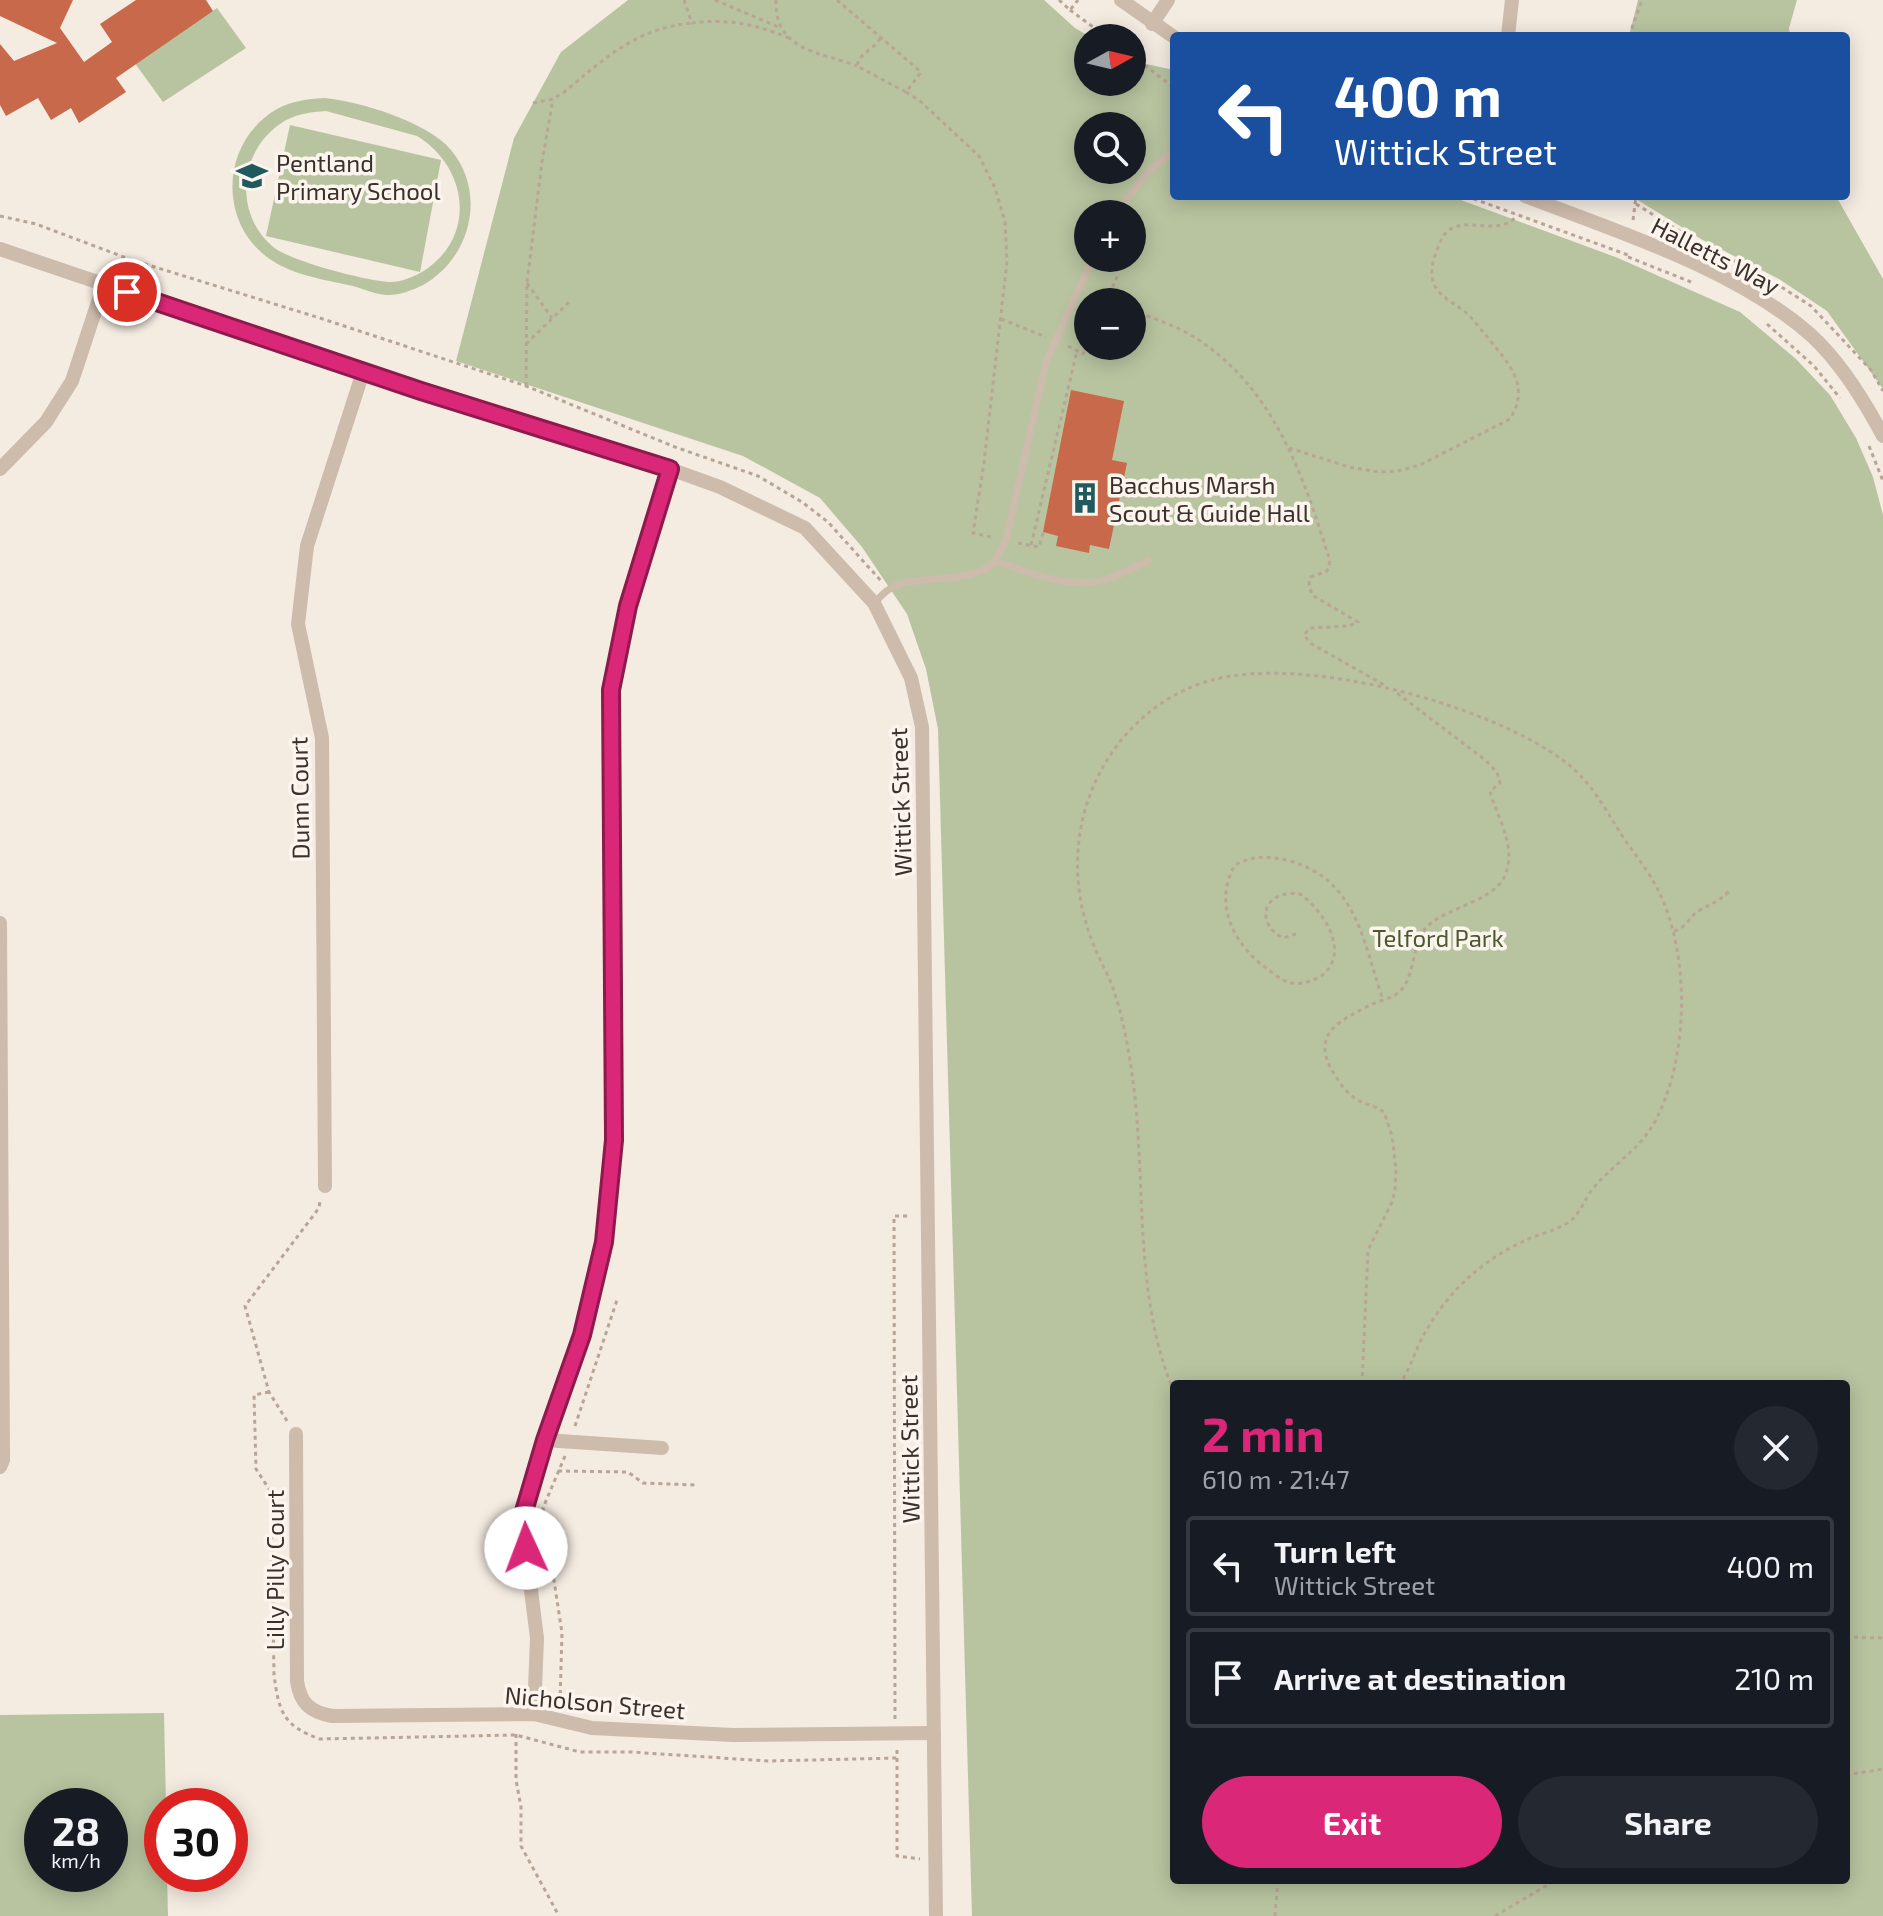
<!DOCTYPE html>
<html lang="en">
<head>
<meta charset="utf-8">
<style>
	:root { --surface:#171b24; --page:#242831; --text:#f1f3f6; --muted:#9ea1a6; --line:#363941; --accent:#db2777 }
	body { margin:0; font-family:"Exo 2",sans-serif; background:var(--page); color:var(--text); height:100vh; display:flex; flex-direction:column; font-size:30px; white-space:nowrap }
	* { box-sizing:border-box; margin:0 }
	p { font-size:26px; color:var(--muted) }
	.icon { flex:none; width:44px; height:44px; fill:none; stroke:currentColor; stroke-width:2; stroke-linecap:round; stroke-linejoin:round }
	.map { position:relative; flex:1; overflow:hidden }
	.side { position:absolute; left:1170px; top:1380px; width:680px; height:504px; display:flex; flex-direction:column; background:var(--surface); border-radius:8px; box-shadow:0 4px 20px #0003 }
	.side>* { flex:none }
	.guide { position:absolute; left:1170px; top:32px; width:680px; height:168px; border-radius:8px; box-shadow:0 4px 20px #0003; background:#1a4fa0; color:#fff; overflow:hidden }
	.needle { width:52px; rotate:82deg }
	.fabs { position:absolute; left:1074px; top:24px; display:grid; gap:16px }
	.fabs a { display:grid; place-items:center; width:72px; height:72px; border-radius:50%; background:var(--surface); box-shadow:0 4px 20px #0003; font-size:40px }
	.speed { position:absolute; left:24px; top:1788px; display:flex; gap:16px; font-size:40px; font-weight:700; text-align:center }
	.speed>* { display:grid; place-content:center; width:104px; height:104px; border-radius:50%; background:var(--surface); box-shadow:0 4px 20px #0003; line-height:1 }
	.speed small { font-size:20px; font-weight:400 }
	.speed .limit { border:12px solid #d22; background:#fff; color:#111 }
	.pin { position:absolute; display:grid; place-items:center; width:68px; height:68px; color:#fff; margin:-34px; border:4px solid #fff; border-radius:50%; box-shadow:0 2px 8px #0007 }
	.me { position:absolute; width:88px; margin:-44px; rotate:358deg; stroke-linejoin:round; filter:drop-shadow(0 0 6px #0008) }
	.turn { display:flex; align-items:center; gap:28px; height:168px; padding:0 32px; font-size:36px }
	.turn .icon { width:104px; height:104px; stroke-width:2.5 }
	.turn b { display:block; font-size:56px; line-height:68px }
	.round { display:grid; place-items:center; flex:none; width:84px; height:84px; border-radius:42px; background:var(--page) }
	.head { display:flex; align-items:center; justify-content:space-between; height:136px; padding:0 32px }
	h1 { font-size:48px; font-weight:700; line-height:60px; color:var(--accent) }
	.button { display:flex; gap:16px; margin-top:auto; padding:16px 32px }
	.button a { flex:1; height:92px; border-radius:48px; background:var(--accent); color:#fff; font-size:32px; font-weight:700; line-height:92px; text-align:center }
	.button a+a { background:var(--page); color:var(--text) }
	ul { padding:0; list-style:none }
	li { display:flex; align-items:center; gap:24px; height:100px; margin:0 16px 12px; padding:0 16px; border:4px solid var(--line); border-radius:8px }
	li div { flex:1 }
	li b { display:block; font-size:30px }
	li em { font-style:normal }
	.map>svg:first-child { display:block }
</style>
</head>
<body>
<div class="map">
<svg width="1883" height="1916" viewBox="0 0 1883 1916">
	<rect width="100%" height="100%" fill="#f4ebe1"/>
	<!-- green -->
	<g fill="#b8c4a0" fill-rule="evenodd">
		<path d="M628,0h416l31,28 17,10h-4v44h44v-21l42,9v126h276l168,62 122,54 56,47 34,36 26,43 17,39 10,38v1401h-911l-34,-1187 -12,-60 -19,-55 -45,-67 -42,-49 -77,-42 -287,-95 58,-223 47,-86zM1088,126h44v44h-44zM1088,214h44v44h-44zM1088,302h44v44h-44zM1174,1384h672v496h-672z"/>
		<path d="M1638,0h159l-8,28 1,8h-161z"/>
		<path d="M217,8l29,40 -83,54 -29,-40z"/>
		<path d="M324,98c35,3 104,24 127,52 36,43 20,108 -28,135 -10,5 -23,10 -35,10 -11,0 -24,-6 -35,-9 -35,-8 -74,-12 -99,-41 -36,-41 -26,-108 23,-136 15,-8 30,-10 47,-11zM326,111l91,25c52,32 60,102 5,136 -9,5 -23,11 -34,10 -24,-2 -99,-21 -116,-36 -38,-33 -33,-94 8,-122 14,-10 30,-12 46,-13z"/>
		<path d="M290,125l151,35 -21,112 -154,-36z"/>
		<path d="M1636,196h200l47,83v110l-56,-78 -48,-32 -78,-40 -65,-40z"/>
		<path d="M164,1713l2,93h-4v68h5l1,42h-168v-201zM110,1806v68h-68v-68z"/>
	</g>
	<!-- building -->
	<g fill="#c8694b">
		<path d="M0,0h73l-13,28 24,34 28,-20 -12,-18 36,-24h70l7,11 -97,67 10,14 -47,31 -8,-15 -20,12 -13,-22 -32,18 -6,-11v-61l14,17 43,-18 -57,-27z"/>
		<path d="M1071,390l53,11 -12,59 15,3 -18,86 -19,-4 -1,8 -33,-7 2,-10 -15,-4z"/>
	</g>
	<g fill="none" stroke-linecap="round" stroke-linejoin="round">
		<!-- path -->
		<g stroke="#b9a596" stroke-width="3" stroke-dasharray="4 4" stroke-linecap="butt">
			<path d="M684,0l8,23c34,-5 68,2 99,16"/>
			<path d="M715,0l66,28"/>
			<path d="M776,0c-2,51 45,52 81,66"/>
			<path d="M837,0l84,72 -15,20 -49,-26c3,-15 17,-15 24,-29"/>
			<path d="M1059,0l11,10 8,-10"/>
			<path d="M1070,10l38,28"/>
			<path d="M1629,36l13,-36"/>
			<path d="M1132,55l42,33"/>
			<path d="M906,92l14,9 59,55 16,32 10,34 2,39 -23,202 -11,70 22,5"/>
			<path d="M533,103l20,-4 10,-6c41,-34 73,-65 129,-70"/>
			<path d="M1466,196l162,59"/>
			<path d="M1636,204l67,42 55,26 53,34 60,64 12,21"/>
			<path d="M0,216l36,8 93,35 194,60 203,67 149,61 83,29 44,26 26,20 54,60"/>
			<path d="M1633,220l3,-24"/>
			<path d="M1628,257l63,25"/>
			<path d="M527,283l25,35"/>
			<path d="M1106,302l12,-27"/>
			<path d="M1132,310c20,8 43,15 62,27 80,50 109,138 136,224l-3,10 -16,6 -2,7 3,11 46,27 -9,4 -39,2 -6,7 6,8 76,43"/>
			<path d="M1001,319l45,18"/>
			<path d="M1767,324l47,42 26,32"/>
			<path d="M526,344l43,-42"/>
			<path d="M1068,346l15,8 5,-11"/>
			<path d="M526,386l1,-103 15,-121 11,-63"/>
			<path d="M1869,446l14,35"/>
			<path d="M1289,448l60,19 30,5 19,-1 22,-6 90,-46c21,-33 -1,-55 -22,-81 -8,-9 -15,-20 -24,-27 -11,-9 -27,-15 -31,-30 -4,-12 3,-30 8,-41 16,-32 57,1 76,-25"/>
			<path d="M1018,543l21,4 4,-14"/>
			<path d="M1031,545l46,-194"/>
			<path d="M1674,931c14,-4 15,-15 26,-21 12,-7 20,-9 29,-19"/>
			<path d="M1296,934l-13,4c-29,-15 -20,-49 17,-44 23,16 52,59 21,82 -8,5 -20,9 -30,7 -9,-2 -18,-10 -26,-16 -32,-23 -52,-65 -30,-102 19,-10 34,-9 55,-4 67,19 73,81 93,139"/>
			<path d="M1362,1384l6,-134 24,-48 3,-13 1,-19 -4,-34 -8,-24c-10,-7 -23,-8 -32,-16 -8,-6 -14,-16 -19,-24 -23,-39 7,-51 37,-67 10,-5 24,-6 32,-16 15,-19 9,-51 29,-66 20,-16 67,-24 75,-50 10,-29 -9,-55 -16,-82l10,-8 -3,-11 -13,-13 -91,-69"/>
			<path d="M269,1392l-15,3 2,74 15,23 3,183c5,37 9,51 46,64l196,-4 64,17h51l137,9 129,-3"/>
			<path d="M1174,1392c-43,-102 -26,-218 -43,-325 -4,-26 -9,-52 -17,-76 -5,-15 -14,-30 -20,-45 -15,-37 -20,-74 -14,-113 11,-71 62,-134 132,-153 93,-25 276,24 352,81 27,20 41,48 59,76 12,18 28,37 37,57 28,60 28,147 4,208 -18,48 -45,54 -73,89 -7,10 -12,24 -22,31 -13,9 -31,12 -45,19 -17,8 -35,19 -49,31 -22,18 -41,43 -54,68 -7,15 -12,30 -21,44"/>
			<path d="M287,1421l-18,-29 -24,-86 74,-98 1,-7"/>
			<path d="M575,1426l42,-126"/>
			<path d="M558,1471l70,1 15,11 52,2"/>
			<path d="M1846,1637l37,1"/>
			<path d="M560,1702l2,-69 -19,-125 22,-52"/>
			<path d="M895,1719l-1,-503h17"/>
			<path d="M516,1734v46l5,27v39l38,70"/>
			<path d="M897,1750v106l23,3"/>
			<path d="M1846,1775l37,-6"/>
			<path d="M1275,1916l3,-36"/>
			<path d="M1495,1916l61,-36"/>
		</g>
		<!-- lane -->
		<g stroke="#cdbbac" stroke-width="7">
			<path d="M1116,214l31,-42 27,-21"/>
			<path d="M995,561c33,11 77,30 112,18 14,-4 27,-12 41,-18"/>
			<path d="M874,603c8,-8 15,-16 26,-19 26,-8 73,-1 93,-21 6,-6 9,-15 13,-23l40,-178 47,-104"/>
		</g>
		<!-- street -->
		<g stroke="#cdbbac" stroke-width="14">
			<path d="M1121,0l53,37"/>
			<path d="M1152,24l16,-24"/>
			<path d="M1508,36l4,-36"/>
			<path d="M1525,196c93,36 212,73 287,140 28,26 53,66 71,100"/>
			<path d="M0,249l363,123 307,97 50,18 85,41 69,75 37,75 11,49 14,1189"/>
			<path d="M0,469l46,-47 26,-41 32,-97"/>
			<path d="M0,923l3,537 -3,7"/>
			<path d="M325,1186l-3,-448 -24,-114 9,-78 56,-174"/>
			<path d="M296,1434l1,247c3,22 13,31 35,35l202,-2 58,14 141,7 201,-2"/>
			<path d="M545,1440l117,8"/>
			<path d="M534,1714l3,-76 -15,-120 23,-78 37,-105 22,-93 10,-102 -3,-450 17,-84 42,-137"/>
		</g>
	</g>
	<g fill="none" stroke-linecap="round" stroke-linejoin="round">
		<defs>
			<path id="route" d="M127,292l294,99 249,78 -42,137 -17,84 3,450 -10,102 -22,93 -37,105 -23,78 4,30"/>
		</defs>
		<!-- route casing -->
		<use href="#route" stroke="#8e194d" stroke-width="20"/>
		<!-- route -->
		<use href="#route" stroke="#db2777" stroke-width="14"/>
	</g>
	<!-- icons -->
	<defs>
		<symbol id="school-bare" viewBox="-9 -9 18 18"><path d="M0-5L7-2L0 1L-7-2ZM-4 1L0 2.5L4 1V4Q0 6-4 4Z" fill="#1f5a5e" stroke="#fbf5ee" stroke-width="2.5" paint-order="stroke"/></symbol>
		<symbol id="building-bare" viewBox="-9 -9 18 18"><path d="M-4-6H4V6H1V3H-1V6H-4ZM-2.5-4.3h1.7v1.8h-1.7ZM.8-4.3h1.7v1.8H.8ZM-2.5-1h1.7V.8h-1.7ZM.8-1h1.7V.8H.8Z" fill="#1f5a5e" stroke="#fbf5ee" stroke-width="2.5" paint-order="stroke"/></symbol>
	</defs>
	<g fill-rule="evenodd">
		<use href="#school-bare" x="230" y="154" width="44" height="44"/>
		<use href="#building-bare" x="1063" y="476" width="44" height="44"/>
	</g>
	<g text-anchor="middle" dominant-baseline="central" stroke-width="7" stroke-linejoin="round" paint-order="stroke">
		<!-- poi labels -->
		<g font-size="24" fill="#3b302b" stroke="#fbf5ee" text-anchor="start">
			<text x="276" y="162">Pentland<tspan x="276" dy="28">Primary School</tspan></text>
			<text x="1109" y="484">Bacchus Marsh<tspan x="1109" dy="28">Scout &amp; Guide Hall</tspan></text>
		</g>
		<!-- street labels -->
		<g font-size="24" fill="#3b302b" stroke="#fbf5ee">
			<text transform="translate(1716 255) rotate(27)">Halletts Way</text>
			<text transform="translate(299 798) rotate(-91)">Dunn Court</text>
			<text transform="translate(900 802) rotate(-92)">Wittick Street</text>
			<text transform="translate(909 1449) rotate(-91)">Wittick Street</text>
			<text transform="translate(274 1570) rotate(-90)">Lilly Pilly Court</text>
			<text transform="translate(595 1702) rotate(5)">Nicholson Street</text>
		</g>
		<!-- park labels -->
		<g font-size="24" fill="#4a5a2e" stroke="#fbf5ee">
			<text x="1438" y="937">Telford Park</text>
		</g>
	</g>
</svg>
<div class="fabs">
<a><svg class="needle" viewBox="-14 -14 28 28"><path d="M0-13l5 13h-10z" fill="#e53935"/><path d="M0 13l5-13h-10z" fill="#9ea1a6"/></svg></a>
<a><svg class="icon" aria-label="search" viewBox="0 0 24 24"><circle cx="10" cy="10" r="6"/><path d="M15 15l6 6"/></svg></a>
<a>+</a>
<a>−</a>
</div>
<div class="speed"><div>28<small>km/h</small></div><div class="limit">30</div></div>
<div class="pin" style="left:127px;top:292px;background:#d93025"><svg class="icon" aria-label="arrive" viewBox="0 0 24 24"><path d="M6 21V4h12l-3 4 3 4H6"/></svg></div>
<svg class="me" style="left:526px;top:1548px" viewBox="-20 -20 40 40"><circle r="19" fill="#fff"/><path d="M0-13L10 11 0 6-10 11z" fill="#db2777"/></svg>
<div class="guide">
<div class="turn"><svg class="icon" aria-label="left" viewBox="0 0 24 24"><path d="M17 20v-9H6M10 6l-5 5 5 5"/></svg><div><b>400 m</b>Wittick Street</div></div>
</div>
<section class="side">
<div class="head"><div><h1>2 min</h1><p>610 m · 21:47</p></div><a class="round"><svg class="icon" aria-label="close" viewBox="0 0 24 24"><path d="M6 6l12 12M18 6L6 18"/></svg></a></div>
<ul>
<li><svg class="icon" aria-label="left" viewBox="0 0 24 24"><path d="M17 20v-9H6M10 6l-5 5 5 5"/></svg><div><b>Turn left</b><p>Wittick Street</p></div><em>400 m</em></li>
<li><svg class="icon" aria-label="arrive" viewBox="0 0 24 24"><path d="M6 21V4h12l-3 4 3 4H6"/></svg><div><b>Arrive at destination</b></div><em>210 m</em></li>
</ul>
<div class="button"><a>Exit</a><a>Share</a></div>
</section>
</div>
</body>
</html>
